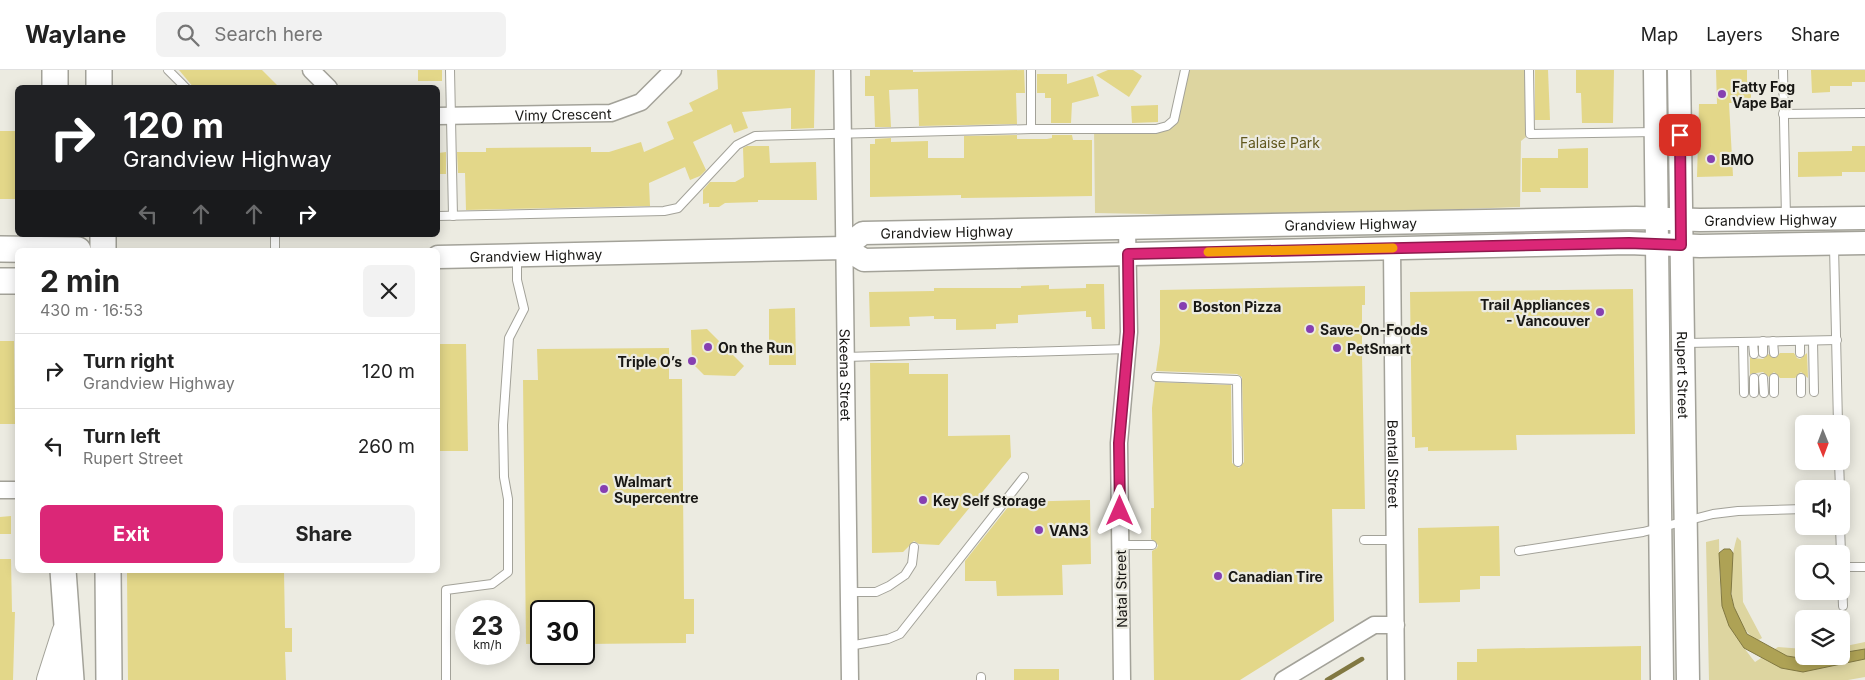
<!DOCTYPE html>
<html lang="en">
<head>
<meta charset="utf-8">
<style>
	:root { --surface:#fff; --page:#f2f2f2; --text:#222; --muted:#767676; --line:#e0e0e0; --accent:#db2777 }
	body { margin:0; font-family:Inter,sans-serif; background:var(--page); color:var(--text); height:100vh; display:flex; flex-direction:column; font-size:19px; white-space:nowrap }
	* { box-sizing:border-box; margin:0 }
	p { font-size:16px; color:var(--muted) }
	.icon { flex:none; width:28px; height:28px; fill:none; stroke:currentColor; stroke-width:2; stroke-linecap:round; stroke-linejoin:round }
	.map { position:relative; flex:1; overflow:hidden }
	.drawer { position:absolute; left:15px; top:178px; width:425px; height:325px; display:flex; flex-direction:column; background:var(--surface); border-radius:8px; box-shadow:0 2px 12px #0003 }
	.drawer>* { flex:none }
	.hud { position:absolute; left:15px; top:15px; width:425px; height:152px; border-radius:8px; box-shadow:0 2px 12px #0003; background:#202124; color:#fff; overflow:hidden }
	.needle { width:32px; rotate:179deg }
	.buttons { position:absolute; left:1795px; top:345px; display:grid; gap:10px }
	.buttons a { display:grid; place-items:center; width:55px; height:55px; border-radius:8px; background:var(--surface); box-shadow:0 2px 12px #0003; font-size:25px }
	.speed { position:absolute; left:455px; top:530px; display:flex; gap:10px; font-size:25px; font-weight:700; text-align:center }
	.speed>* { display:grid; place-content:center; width:65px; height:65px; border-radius:50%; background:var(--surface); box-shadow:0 2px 12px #0003; line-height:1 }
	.speed small { font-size:12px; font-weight:400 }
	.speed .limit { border:2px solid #111; border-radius:8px; background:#fff; color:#111 }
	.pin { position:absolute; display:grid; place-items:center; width:42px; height:42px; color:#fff; margin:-21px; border-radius:10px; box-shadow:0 2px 8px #0006 }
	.me { position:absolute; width:55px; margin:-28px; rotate:0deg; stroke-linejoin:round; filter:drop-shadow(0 0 4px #0008) }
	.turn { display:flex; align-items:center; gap:18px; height:105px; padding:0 25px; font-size:22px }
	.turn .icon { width:65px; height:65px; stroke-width:2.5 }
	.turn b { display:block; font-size:35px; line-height:42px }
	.lanes { display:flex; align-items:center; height:48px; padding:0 25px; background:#0003; justify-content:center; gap:25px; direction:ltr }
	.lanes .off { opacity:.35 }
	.round { display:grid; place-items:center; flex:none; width:52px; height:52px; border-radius:8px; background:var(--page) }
	.headline { display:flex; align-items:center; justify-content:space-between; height:85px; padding:0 25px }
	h1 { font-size:30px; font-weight:700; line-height:38px }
	.primary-button { display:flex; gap:10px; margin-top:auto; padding:10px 25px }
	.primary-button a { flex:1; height:58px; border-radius:8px; background:var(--accent); color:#fff; font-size:20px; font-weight:700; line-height:58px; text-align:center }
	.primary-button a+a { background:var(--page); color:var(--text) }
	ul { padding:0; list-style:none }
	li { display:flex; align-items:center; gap:15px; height:75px; padding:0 25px; border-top:1px solid var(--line) }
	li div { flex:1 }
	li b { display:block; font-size:19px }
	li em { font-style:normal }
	header { display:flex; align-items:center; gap:30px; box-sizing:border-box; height:70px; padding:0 25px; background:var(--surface); border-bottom:1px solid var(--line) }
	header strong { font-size:24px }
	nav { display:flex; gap:28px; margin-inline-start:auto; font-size:18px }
	.search { width:350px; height:45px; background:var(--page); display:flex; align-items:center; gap:12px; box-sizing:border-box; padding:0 18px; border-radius:8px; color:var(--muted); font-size:19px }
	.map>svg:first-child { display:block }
</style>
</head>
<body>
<header>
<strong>Waylane</strong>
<div class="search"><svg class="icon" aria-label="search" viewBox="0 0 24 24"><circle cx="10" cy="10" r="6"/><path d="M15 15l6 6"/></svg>Search here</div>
<nav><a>Map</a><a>Layers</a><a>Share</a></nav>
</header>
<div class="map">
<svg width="1865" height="610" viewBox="0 0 1865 610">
	<rect width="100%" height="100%" fill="#ecebe1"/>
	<!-- green -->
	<g fill="#ddd5a0">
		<path d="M1185,0h344l1,64 -9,7 -1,66 -268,9 -157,-3 -1,-85 62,1 18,-9z"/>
		<path d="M1737,467l4,4 2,61 19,36 -5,3c-31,-22 -30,-71 -20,-104z"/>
		<path d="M1719,469c1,58 -2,75 36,123l23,-15 26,2v7h37v-9l24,-5v35l-17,3h-139l-3,-138z"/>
	</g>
	<!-- water -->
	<path fill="#aea255" stroke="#817842" d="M1724,479h6l3,4 -2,41 3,13 13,27 40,22 19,3 35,-3v-3l24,-4v10l-62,13 -22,-4 -37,-20 -15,-22 -7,-20 -3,-53z"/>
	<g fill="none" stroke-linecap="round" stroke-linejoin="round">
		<!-- stream -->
		<path stroke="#817842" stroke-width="4.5" d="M1327,610l35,-21"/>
	</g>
	<!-- building -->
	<g fill="#e3d789">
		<path d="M179,0h83l18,18h-86z"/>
		<rect x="418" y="0" width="24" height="11"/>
		<path d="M717,0h98l-1,58 -23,1v-21l-49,4 6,16 -14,5 -3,-9 -38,18 13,28 -6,6 -10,4 -5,-13 -36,16 1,23 -184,4 -1,-37h-7l-1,-21h29v-4l105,-1v5h18l32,-10 3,10 30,-13 -7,-17 26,-11 -4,-8 29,-14z"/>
		<path d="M870,0h43v2l111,-2 1,23h-9l1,31 -98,2 -1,-37 -29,1 2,37h-16l-1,-31h-9v-20h5z"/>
		<path d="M1108,0h25l9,6 -13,21 -33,-22z"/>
		<path d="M1535,0h13l2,50h-15z"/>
		<path d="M1576,0h38l-1,53h-31l-1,-30h-5z"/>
		<path d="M1716,0h31v11h4v22h-22l4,73 -36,1 2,-73h18z"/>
		<path d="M1811,0h54v12h-13v4h-22v6l-18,1z"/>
		<path d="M1037,4h30v10l26,-8 6,20 -27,7 -1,20h-20v-25h-6v-5h-8z"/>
		<path d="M1158,35v17l-26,1 -1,-17z"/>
		<rect x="0" y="61" width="18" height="68"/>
		<path d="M1017,65v4h30l5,-1v-3h20l1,5h19v56l-131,2v-3l-91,2v-53h5v-5l16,-1v4l37,-1v17h36v-22z"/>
		<path d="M747,76h22l1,17 46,-1 1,38h-59v2l-33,1 -6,4h-10v-4l-6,1v-14l7,-8h25l9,-5 -1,-29z"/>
		<path d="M1852,76h13v26h-23v4l-44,1v-25l54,-1z"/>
		<path d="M1588,78v40h-48l1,4h-19v-34h36v-9z"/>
		<path d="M446,82v22h-8v-21z"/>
		<path d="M1086,214h18l1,45h-13l-1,-12h-5v-6l-68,4v8l-22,1v5l-40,1v-11h-22v-3l-25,1 1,9 -40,1 -1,-35 65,-1v-3h87v-2l28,-1v4l37,-1z"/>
		<path d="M1365,216v19h-3v50l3,154h-33l2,112 -94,59h-86l-2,-129 5,-3 1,-3 -7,-6v-31h3l-2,-100 3,-26 76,3 1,78 7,5 5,-6 -2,-85 -5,-3 -81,-3 4,-28v-53z"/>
		<path d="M1633,219l2,145 -119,1 1,15 -89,1v-4l-13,1v-11h-3l-2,-145z"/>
		<path d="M795,238l1,57h-27v-56z"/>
		<path d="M707,259l37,37 -9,10 -31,-1 -12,-12 -1,-33z"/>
		<path d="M0,271h14l1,83h-15z"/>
		<path d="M438,274h28l2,107h-30z"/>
		<path d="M669,278v31h13l2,220h10v35h-8v9l-102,1v-33h-43v33h-15l-3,-264h15l-1,-31z"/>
		<path d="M1780,283h14l3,5 3,1 7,-6 1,25 -7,-6 -6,6h-15l-6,-6 -5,5 -6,-5 -13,2v-16l13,1 5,-5 7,4z"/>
		<path d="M870,293h39v11h39v62l62,-1 1,22 -72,88 -20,-1 -5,-3 -11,11 -31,1z"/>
		<path d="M1090,430l1,64 -29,1 1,30 -66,1 -1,-15h-31v-20l47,-59z"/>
		<path d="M11,446v18h-11v-17z"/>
		<path d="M1499,456l1,50h-20v13l-20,1v12l-41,1 -1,-75z"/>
		<path d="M0,489h11l1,53h3l-2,68h-13z"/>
		<path d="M284,501l1,57h7v24h-7l1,28h-158l-1,-107z"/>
		<path d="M1641,576v34h-184v-18h20v-13z"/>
		<rect x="1014" y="599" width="45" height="11"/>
	</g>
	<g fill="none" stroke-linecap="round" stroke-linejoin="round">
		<defs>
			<g id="lane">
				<path d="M168,0l18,18"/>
				<path d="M450,0l3,146"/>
				<path d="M1529,0l1,64 125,-2"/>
				<path d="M1783,0l3,148"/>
				<path d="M1783,44l82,-1"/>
				<path d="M1031,59v-59"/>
				<path d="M438,146l226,-5 14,-3 59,-63 18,-9 276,-7h125l11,-3 7,-6 11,-50"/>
				<path d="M275,165v15"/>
				<path d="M1834,176l4,178"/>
				<path d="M1763,271v12"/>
				<path d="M1773,271l1,12"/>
				<path d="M1800,271v12"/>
				<path d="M1813,271l1,51"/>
				<path d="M1743,272l1,51"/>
				<path d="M1753,272l1,12"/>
				<path d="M1686,273l151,-3"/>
				<path d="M845,287l283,-8"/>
				<path d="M1156,307l81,3 1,82"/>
				<path d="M1754,308v15"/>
				<path d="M1763,308l1,15"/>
				<path d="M1774,308v15"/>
				<path d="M1801,308v15"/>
				<path d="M1839,391l1,28"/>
				<path d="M1840,456l1,28"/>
				<path d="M1364,470h31"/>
				<path d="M1120,475h32"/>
				<path d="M1519,481l124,-19 70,-18 25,-3 66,-2"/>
				<path d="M1841,487l2,49"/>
				<path d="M1842,497h23"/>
				<path d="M848,522h28l13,-6 16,-11 7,-11 2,-17"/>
				<path d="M849,576l39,-7 12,-5 124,-157"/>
				<path d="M981,607v3"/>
				<path d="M446,610v-90l46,-6 16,-12v-73l-4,-22 -1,-52 6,-87 15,-29 -7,-29v-23"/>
			</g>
			<g id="street">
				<path d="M311,0l18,18"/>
				<path id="s1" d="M842,0l8,610"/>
				<path id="s2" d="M438,46l173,-3 30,-11 32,-32"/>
				<path id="s3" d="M1392,178l4,432"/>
				<path d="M0,420h18"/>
				<path d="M1122,610l-3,-237 10,-111 -2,-104"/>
				<path d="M1283,610l91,-55h22"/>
			</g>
			<g id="secondary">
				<path d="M1655,0l7,610"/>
				<path id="s4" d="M1679,0l9,610"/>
				<path id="s5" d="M844,178l19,-15 773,-15 64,2 165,-2"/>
				<path id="s6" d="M438,187l406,-9 20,12 765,-17 71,3 165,-3"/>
			</g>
			<g id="primary">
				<path d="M55,0v18"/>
				<path d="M99,0v18"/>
				<path d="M0,179l78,1"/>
				<path d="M103,180v-15"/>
				<path d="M0,211h18"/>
				<path d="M63,500l8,110"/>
				<path d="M108,500l1,110"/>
			</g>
			<path id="highway" d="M51,610l15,-47"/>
		</defs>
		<!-- lane casing -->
		<use href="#lane" stroke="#a3a299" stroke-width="10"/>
		<!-- street casing -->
		<use href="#street" stroke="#a3a299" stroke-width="19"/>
		<!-- secondary casing -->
		<use href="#secondary" stroke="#a3a299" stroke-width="25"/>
		<!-- primary casing -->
		<use href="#primary" stroke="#a3a299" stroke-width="28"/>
		<!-- highway casing -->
		<use href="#highway" stroke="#a3a299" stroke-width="30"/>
		<!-- lane -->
		<use href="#lane" stroke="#fff" stroke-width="8"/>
		<!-- street -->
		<use href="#street" stroke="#fff" stroke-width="16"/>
		<!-- secondary -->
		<use href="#secondary" stroke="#fff" stroke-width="22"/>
		<!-- primary -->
		<use href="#primary" stroke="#fff" stroke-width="25"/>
		<!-- highway -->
		<use href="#highway" stroke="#fff" stroke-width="28"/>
	</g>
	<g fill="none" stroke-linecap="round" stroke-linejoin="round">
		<defs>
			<path id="route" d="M1120,441l-1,-68 10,-111 -1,-78 501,-11 52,2 -1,-110"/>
		</defs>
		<!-- route casing -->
		<use href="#route" stroke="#8e194d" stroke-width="12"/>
		<!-- route -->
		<use href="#route" stroke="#db2777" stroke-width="9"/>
		<!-- slow -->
		<path stroke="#f59e0b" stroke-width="9" d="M1208,182l185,-4"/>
	</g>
	<!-- markers -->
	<g fill="#863fb1" stroke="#ecebe1" stroke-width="2">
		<circle cx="1722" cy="24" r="5"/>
		<circle cx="1711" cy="89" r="5"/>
		<circle cx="1183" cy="236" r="5"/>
		<circle cx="1600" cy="242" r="5"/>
		<circle cx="1310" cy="259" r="5"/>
		<circle cx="708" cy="277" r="5"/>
		<circle cx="1337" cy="278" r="5"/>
		<circle cx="692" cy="291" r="5"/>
		<circle cx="604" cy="419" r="5"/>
		<circle cx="923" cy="430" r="5"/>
		<circle cx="1039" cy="460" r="5"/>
		<circle cx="1218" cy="506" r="5"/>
	</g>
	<g text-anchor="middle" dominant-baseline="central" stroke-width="4.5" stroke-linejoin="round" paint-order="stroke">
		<!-- poi labels -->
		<g font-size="14" font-weight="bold" fill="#181714" stroke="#ecebe1" text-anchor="start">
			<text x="1732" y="16">Fatty Fog<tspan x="1732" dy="16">Vape Bar</tspan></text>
			<text x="1721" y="89">BMO</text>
			<text x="1590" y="234" text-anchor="end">Trail Appliances<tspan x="1590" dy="16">- Vancouver</tspan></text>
			<text x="1193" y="236">Boston Pizza</text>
			<text x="1320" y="259">Save-On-Foods</text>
			<text x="718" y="277">On the Run</text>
			<text x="1347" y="278">PetSmart</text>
			<text x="682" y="291" text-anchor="end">Triple O’s</text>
			<text x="614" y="411">Walmart<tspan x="614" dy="16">Supercentre</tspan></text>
			<text x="933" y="430">Key Self Storage</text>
			<text x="1049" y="460">VAN3</text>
			<text x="1228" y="506">Canadian Tire</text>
		</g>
		<!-- street labels -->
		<g font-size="14" fill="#181714" stroke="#ecebe1">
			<text stroke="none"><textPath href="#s2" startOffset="125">Vimy Crescent</textPath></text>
			<text stroke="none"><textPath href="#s5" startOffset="932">Grandview Highway</textPath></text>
			<text stroke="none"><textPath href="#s5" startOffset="512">Grandview Highway</textPath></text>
			<text stroke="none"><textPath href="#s5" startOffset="108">Grandview Highway</textPath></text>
			<text stroke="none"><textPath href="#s6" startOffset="98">Grandview Highway</textPath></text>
			<text stroke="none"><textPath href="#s1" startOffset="305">Skeena Street</textPath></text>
			<text stroke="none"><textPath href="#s4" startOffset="305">Rupert Street</textPath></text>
			<text stroke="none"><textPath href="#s3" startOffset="216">Bentall Street</textPath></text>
			<text transform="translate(1121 519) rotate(-91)">Natal Street</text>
		</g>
		<!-- park labels -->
		<g font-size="14" fill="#61581e" stroke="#ecebe1">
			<text x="1280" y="72">Falaise Park</text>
		</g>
	</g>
</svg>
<div class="buttons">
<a><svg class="needle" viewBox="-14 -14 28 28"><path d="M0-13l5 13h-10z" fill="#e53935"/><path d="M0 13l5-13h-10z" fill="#767676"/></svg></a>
<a><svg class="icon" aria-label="sound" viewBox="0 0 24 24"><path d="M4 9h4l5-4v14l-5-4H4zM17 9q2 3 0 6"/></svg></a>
<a><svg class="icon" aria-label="search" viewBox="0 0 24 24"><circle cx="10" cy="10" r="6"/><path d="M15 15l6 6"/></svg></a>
<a><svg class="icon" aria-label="layers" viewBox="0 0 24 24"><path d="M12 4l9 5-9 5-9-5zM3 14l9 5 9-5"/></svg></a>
</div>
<div class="speed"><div>23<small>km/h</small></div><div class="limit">30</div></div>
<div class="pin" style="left:1680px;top:65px;background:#d93025"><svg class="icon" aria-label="arrive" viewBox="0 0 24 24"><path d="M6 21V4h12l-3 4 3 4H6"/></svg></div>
<svg class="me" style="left:1120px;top:441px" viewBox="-20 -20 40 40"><path d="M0-17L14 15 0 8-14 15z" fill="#db2777" stroke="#fff" stroke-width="4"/></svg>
<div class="hud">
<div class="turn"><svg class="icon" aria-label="right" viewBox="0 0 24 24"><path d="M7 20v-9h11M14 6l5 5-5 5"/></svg><div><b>120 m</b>Grandview Highway</div></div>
<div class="lanes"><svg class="icon off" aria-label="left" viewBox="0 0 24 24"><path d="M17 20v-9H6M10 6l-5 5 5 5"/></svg><svg class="icon off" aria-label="ahead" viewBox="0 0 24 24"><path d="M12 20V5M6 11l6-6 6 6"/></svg><svg class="icon off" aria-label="ahead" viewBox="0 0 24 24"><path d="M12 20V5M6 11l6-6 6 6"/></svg><svg class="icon" aria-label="right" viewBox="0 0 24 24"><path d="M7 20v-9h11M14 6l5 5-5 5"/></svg></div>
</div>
<section class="drawer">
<div class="headline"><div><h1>2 min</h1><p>430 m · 16:53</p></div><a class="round"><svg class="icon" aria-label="close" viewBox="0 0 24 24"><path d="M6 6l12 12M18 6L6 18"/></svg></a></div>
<ul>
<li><svg class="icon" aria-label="right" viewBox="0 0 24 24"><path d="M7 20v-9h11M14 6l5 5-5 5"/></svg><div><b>Turn right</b><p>Grandview Highway</p></div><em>120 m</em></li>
<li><svg class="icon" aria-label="left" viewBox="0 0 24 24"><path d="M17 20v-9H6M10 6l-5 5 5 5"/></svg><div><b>Turn left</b><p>Rupert Street</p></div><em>260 m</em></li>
</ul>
<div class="primary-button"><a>Exit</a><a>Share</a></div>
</section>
</div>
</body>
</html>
